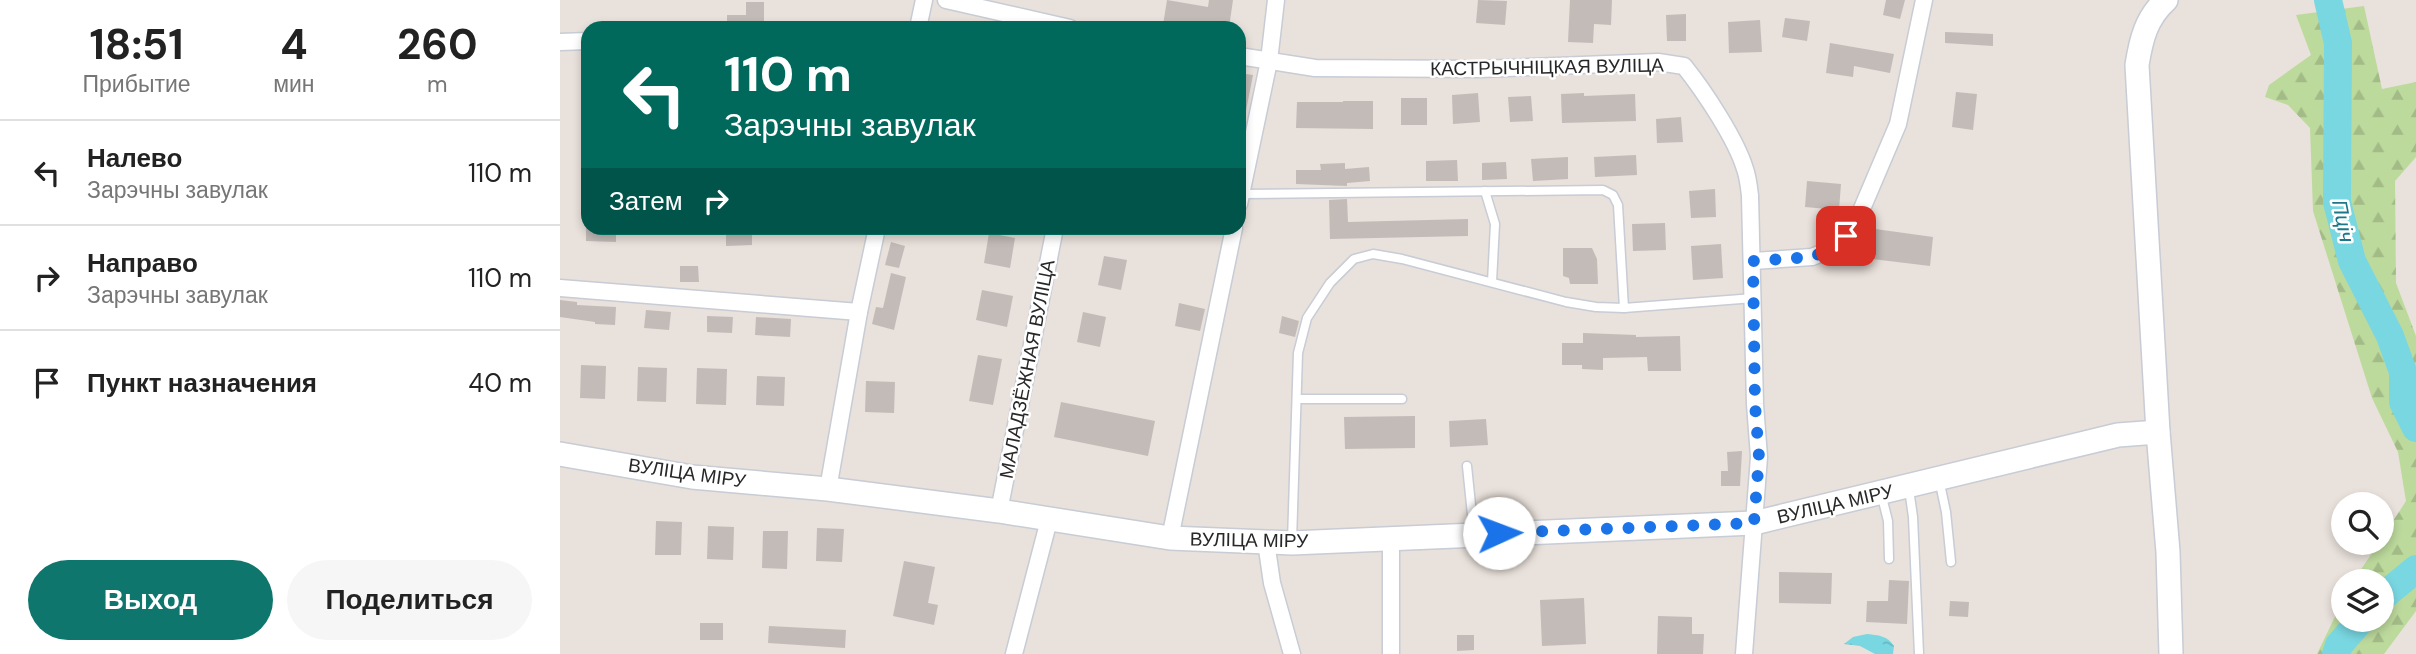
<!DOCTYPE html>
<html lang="ru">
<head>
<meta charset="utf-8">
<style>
	:root { --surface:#fff; --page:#f6f6f6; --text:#222; --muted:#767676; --line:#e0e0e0; --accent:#0f766e }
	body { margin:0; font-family:"DM Sans",sans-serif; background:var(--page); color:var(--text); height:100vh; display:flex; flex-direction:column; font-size:26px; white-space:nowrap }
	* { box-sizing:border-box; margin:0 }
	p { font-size:23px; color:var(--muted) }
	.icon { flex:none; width:38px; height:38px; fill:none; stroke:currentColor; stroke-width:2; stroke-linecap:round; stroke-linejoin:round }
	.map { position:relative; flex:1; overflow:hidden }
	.panel { display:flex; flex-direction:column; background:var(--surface); width:560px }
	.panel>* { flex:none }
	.hud { position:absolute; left:21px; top:21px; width:665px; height:214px; border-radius:21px; box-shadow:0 4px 10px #0003; background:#00695c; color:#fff; overflow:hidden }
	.tools { position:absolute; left:1771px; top:492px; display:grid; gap:14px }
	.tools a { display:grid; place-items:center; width:63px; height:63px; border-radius:50%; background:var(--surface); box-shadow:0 4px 10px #0003; font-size:35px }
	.pin { position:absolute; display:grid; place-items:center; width:60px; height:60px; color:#fff; margin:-30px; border-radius:14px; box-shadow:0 4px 10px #0006 }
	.me { position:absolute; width:77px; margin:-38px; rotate:88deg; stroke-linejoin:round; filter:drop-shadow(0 0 5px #0008) }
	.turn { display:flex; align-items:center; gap:24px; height:147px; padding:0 28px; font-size:32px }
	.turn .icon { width:91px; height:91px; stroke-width:2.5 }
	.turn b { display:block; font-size:49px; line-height:60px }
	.then { display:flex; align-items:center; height:66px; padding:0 28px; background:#0003; gap:14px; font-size:26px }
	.eta { display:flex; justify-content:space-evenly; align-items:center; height:119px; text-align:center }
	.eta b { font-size:42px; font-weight:700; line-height:49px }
	.cta { display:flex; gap:14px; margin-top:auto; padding:14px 28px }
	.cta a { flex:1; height:80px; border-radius:42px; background:var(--accent); color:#fff; font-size:28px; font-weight:700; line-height:80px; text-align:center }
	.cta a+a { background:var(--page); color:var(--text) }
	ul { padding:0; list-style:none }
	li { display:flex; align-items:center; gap:21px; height:105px; padding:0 28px; border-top:2px solid var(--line) }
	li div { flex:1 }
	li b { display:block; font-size:26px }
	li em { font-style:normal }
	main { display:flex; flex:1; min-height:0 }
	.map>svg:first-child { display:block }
</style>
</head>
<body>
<main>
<section class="panel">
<div class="eta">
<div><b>18:51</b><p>Прибытие</p></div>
<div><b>4</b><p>мин</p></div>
<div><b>260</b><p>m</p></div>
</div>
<ul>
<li><svg class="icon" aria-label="left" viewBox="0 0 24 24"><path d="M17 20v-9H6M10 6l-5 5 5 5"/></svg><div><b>Налево</b><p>Зарэчны завулак</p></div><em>110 m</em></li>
<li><svg class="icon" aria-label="right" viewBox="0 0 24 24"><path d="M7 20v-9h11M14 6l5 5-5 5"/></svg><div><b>Направо</b><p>Зарэчны завулак</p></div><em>110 m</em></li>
<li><svg class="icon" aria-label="arrive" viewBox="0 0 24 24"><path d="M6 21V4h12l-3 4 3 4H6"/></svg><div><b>Пункт назначения</b></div><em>40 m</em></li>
</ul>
<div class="cta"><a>Выход</a><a>Поделиться</a></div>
</section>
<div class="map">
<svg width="1856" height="654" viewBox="0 0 1856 654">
	<defs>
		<pattern id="forest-firs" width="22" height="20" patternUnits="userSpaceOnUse" patternTransform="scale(1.75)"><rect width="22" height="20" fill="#bdda9d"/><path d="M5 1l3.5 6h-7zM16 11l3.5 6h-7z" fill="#a2bb87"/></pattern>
		<pattern id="water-ripples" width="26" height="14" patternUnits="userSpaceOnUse" patternTransform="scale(1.75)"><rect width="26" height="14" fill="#79d7e1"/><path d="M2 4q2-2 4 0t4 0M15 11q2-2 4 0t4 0" fill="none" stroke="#69b9c1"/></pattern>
	</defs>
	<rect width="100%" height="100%" fill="#e9e1db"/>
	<!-- forest -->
	<path fill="url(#forest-firs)" d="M1804,6l18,83 34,-7v75l-21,24 1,102 20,53v275l-32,43h-67l26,-54v20h39v-39h-29l26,-38 3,-1v-4l24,-37 -8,-49 -26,-54 -59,-187 -3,-83 -22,-23 -23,-8 4,-12 42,-30 -15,-40z"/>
	<!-- water -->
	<path fill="url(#water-ripples)" d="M1307,634c11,1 21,2 27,12l-1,8h-18l-15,-8 -16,-2 9,-7z"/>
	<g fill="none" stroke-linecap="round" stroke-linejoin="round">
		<!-- river -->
		<g stroke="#79d7e1" stroke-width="28">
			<path d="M1768,0l10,43 -1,159 15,59 38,75 13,36v30l13,26"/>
			<path d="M1822,597l34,-28"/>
			<path d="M1776,654l3,-9 22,-25"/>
		</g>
	</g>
	<!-- building -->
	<g fill="#c2bbb8">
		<path d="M607,0l41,7 1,-7h24l-4,28 -39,-6 -1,6 -26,-3z"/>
		<path d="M918,0l29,1 -2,24 -29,-2z"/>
		<path d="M1010,0h42l-1,25 -17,-1 -1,19 -25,-1z"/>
		<path d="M1326,0h19l-5,19 -17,-4z"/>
		<path d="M186,2h18v26h-37v-13h19z"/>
		<path d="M1126,14v27h-19l-1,-26z"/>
		<path d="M1225,18l25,3 -3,20 -25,-4z"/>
		<path d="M1200,20l2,32 -33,1 -1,-31z"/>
		<path d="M1385,32l48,2v12l-48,-3z"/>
		<path d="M1270,43l64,11 -4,19 -36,-7 -1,11 -27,-4z"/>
		<path d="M679,73l14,2 -8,41h-6z"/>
		<path d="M1396,92l21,2 -4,36 -21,-3z"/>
		<path d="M918,93l2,29 -27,2 -1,-29z"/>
		<path d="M1024,93v3l51,-2 1,27 -74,2 -1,-29z"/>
		<path d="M971,96l2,25 -23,1 -2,-25z"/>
		<rect x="841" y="98" width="26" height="27"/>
		<path d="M783,101h30v28l-77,-1 1,-26h46z"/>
		<path d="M1121,117l2,25 -26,1 -1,-24z"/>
		<path d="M1076,155l1,20 -42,2 -1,-20z"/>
		<path d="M1008,157v22l-35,2 -2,-22z"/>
		<path d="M897,160l1,21h-32v-20z"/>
		<path d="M946,162l1,17 -25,1v-17z"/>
		<path d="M785,163v6l24,-2 1,14 -23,2v3l-51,-2v-14h25l-1,-6z"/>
		<path d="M1247,181l34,3 -2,26 -34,-3z"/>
		<path d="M1155,189l1,28 -25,1 -2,-27z"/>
		<path d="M787,199l1,23 120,-3v17l-138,3 -1,-39z"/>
		<path d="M1105,223l1,27 -33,1 -1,-27z"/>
		<path d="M26,228h30v14l-30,-1z"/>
		<path d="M166,228h26v17l-26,1z"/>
		<path d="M1308,228l65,9 -3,29 -66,-8z"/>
		<path d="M429,233l26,5 -5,30 -26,-5z"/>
		<path d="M331,242l14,4 -6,22 -14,-3z"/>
		<path d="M1161,244l2,34 -30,2 -2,-34z"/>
		<path d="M1003,248h29l5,11 1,25h-28l-1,-6 -6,-2z"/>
		<path d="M544,256l23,4 -6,30 -23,-5z"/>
		<path d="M120,266h18l1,16h-19z"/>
		<path d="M331,273l15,4 -12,53 -22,-6 4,-17 7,1z"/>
		<path d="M422,290l31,6 -6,31 -31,-7z"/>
		<path d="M0,300l17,2v3l39,2 -1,18 -20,-1v-2l-35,-5z"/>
		<path d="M619,303l26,6 -5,22 -25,-5z"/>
		<path d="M86,310l25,2 -2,18 -25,-2z"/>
		<path d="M523,312l23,5 -6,30 -23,-5z"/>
		<path d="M147,316l26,1 -1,16 -25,-1z"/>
		<path d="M722,316l17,5 -4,16 -16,-4z"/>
		<path d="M196,317l35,2 -1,18 -35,-2z"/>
		<path d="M1023,333l53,2v2l44,-1 1,35h-33l-1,-14 -44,1v12l-21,-1v-4h-20v-22h21z"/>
		<path d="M418,355l24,4 -9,46 -24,-4z"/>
		<path d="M21,365l25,1 -1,33 -25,-1z"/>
		<path d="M78,367l29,1 -1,34 -29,-1z"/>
		<path d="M137,368l30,1 -1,36 -30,-1z"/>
		<path d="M197,376l28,1 -1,29 -28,-1z"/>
		<path d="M306,381l29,1 -1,31 -29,-1z"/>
		<path d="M501,402l94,19 -7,35 -94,-19z"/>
		<path d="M855,416v32l-70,1 -1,-32z"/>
		<path d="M926,419l2,26 -38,2 -1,-26z"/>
		<path d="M1182,451l-2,35h-19v-15h7l-1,-19z"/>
		<path d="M96,521l26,1 -1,33h-26z"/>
		<path d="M148,526l26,1 -1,33 -26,-1z"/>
		<path d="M257,528l27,1 -2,33 -26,-1z"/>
		<path d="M203,531h25l-1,38 -25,-1z"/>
		<path d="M344,561l31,6 -7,36 10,2 -4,20 -41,-9z"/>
		<path d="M1219,572l53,1 -1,31 -52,-1z"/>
		<path d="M1329,580l20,1 -2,43 -41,-2 1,-21h21z"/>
		<path d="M1024,598l2,46 -44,2 -2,-46z"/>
		<path d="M1390,601l19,1 -1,15 -19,-1z"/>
		<path d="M1098,616l34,1v17h12l-1,20h-46z"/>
		<rect x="140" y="623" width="23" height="17"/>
		<path d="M209,626l77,4 -1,18 -77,-5z"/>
		<path d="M897,635h17v15l-17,1z"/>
	</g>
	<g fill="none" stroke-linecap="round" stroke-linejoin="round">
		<defs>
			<g id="lane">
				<path d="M925,191l10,33 -3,58"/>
				<path d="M682,194l361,-4 10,5 5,10 6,103"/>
				<path d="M738,399h104"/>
				<path d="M907,466l7,68"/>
				<path d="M1379,479l7,33 5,50"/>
				<path d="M1349,489l4,28 6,137"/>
				<path d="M1321,493l7,28 1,38"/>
				<path d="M732,541l6,-188 9,-35 23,-35 24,-24 19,-5 29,5 164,43 30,5 28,1 130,-10"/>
			</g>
			<g id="street">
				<path d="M386,0l124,28"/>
				<path d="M358,28l6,-28"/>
				<path d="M0,42l28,-1"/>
				<path d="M679,56l76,12 165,1 178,-7 26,4c20,25 52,73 61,103 3,8 4,18 5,27l5,208 4,53 -15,197"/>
				<path d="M679,204l30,-143 7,-61"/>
				<path d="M1193,261l59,-4 17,-7 17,-14 15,-25 37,-87 26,-124"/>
				<path d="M0,288l299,24"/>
				<path d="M268,489l31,-177 18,-84"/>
				<path d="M439,511l56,-283"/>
				<path d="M610,538l64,-310"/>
				<path d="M831,538v116"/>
				<path d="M706,542l6,41 20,71"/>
				<path d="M454,654l35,-134"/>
			</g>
			<g id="secondary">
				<path d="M1606,0c-20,18 -25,40 -29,65l21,367 10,120 3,102"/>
				<path d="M0,454l132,23 136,12 171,22 171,27 122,5 462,-20 364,-88 40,-3"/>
			</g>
		</defs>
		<!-- lane casing -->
		<use href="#lane" stroke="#c7ccd5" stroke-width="11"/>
		<!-- street casing -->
		<use href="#street" stroke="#c7ccd5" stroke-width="19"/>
		<!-- secondary casing -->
		<use href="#secondary" stroke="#c7ccd5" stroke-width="26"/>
		<!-- lane -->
		<use href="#lane" stroke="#fff" stroke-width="8"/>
		<!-- street -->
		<use href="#street" stroke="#fff" stroke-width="16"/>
		<!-- secondary -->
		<use href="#secondary" stroke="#fff" stroke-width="23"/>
	</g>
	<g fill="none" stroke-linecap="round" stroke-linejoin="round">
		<!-- route -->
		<path stroke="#1a73e8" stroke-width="12" stroke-dasharray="0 21.6" d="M939,533l255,-10 5,-66 -4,-53 -2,-143 59,-4 17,-7 17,-14"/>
	</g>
	<g text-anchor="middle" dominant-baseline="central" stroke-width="5" stroke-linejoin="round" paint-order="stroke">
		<!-- street labels -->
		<g font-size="19" fill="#282828" stroke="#fff">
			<text transform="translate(987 67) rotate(-1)">КАСТРЫЧНІЦКАЯ ВУЛІЦА</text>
			<text transform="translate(467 369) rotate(-79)">МАЛАДЗЁЖНАЯ ВУЛІЦА</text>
			<text transform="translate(127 473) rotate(8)">ВУЛІЦА МІРУ</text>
			<text transform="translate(1275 504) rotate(-13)">ВУЛІЦА МІРУ</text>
			<text transform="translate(689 540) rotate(1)">ВУЛІЦА МІРУ</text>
		</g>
		<!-- water labels -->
		<g font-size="21" font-style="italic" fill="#1b7789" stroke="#fff">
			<text transform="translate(1783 221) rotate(79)">Пціч</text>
		</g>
	</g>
</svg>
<div class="tools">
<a><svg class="icon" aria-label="search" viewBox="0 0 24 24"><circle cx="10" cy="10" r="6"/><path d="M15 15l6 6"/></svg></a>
<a><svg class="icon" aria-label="layers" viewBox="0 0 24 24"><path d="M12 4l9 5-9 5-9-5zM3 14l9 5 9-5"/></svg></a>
</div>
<div class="pin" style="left:1286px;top:236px;background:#d93025"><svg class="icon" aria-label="arrive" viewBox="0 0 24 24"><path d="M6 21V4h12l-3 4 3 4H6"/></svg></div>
<svg class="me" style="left:939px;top:533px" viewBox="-20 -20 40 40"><circle r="19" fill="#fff"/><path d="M0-13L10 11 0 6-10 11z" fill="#1a73e8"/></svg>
<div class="hud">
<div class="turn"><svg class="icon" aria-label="left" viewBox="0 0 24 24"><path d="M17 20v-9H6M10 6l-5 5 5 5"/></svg><div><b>110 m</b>Зарэчны завулак</div></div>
<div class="then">Затем<svg class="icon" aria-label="right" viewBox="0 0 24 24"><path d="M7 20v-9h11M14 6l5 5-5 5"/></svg></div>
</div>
</div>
</main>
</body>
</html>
